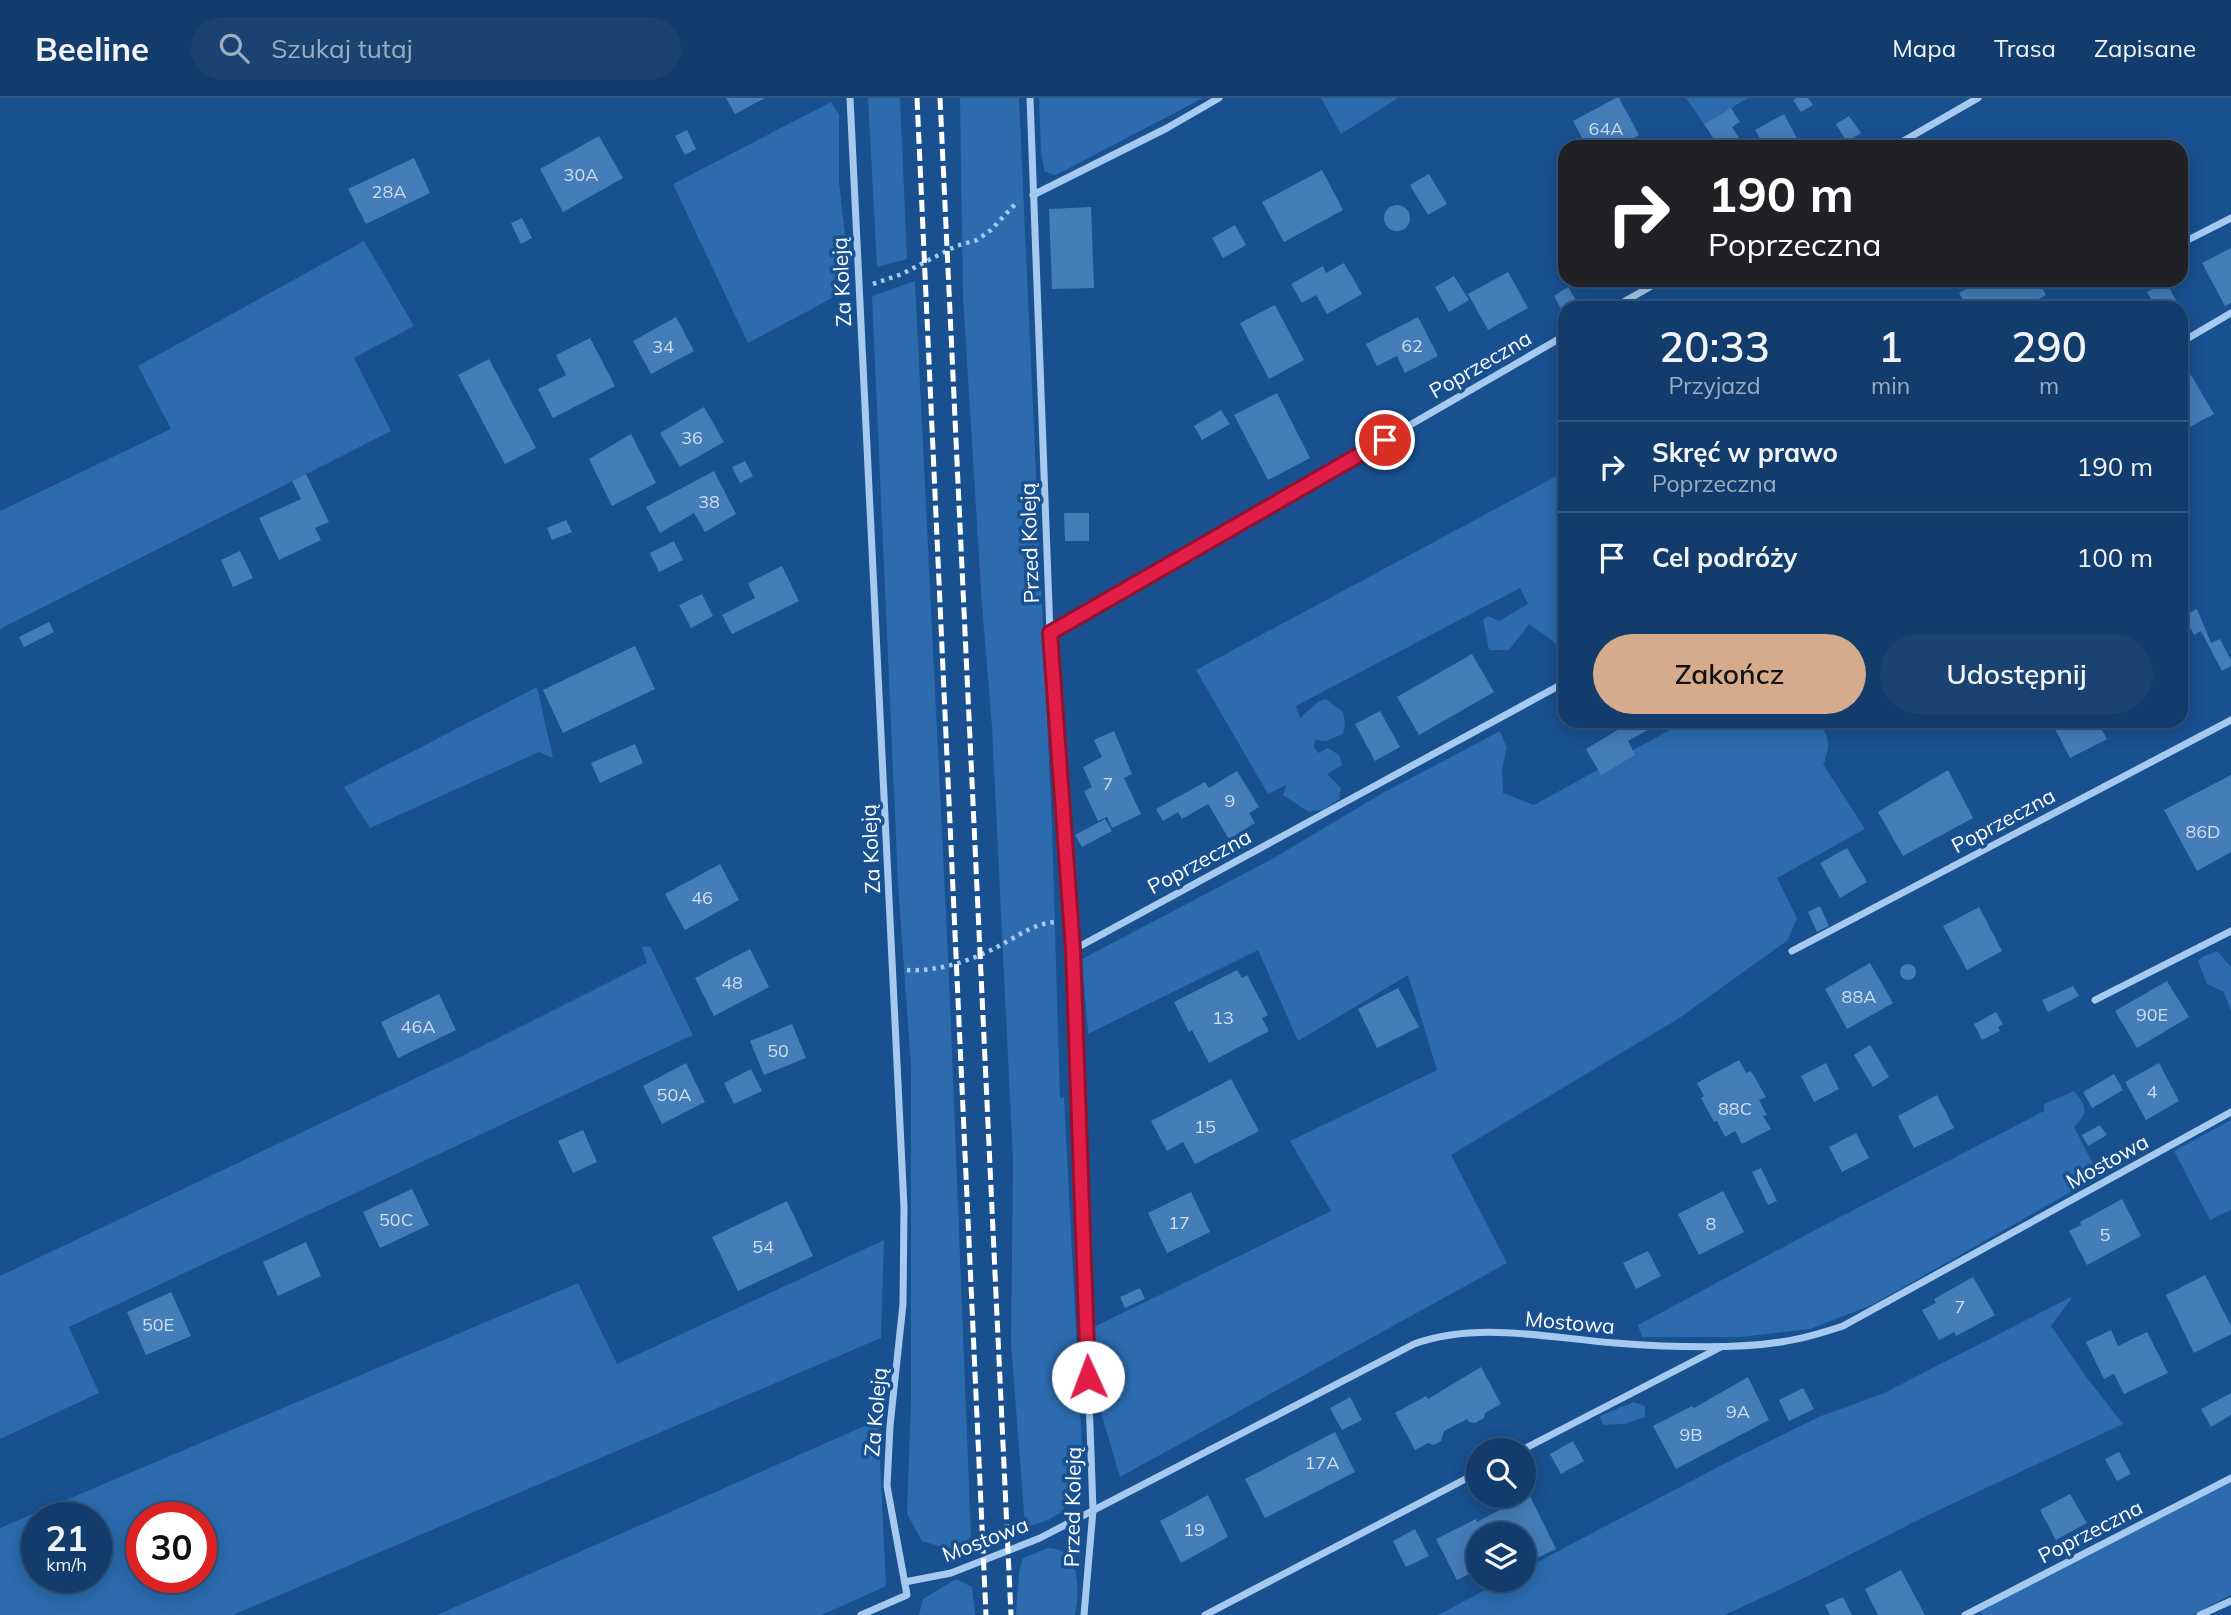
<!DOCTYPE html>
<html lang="pl">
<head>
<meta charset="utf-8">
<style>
	:root { --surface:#123c6c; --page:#1b4372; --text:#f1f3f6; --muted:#9cadc2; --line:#31567f; --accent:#d6ab8b }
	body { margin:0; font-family:Mulish,sans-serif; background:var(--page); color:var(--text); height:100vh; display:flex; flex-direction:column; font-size:26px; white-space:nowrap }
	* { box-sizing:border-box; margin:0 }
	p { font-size:23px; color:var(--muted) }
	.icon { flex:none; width:38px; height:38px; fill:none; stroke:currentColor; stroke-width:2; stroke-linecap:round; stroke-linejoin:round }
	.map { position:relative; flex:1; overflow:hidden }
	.panel { position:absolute; left:1558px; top:203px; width:630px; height:427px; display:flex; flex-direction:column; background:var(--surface); border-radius:21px; box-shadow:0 4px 18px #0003,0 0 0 2px var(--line) }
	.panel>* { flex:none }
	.banner { position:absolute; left:1558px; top:42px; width:630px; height:147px; border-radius:21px; box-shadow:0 4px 18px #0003,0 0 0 2px var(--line); background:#202124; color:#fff; overflow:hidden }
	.tools { position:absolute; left:1466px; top:1340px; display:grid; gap:14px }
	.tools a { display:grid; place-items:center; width:70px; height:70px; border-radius:50%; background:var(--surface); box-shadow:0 4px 18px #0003,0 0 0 2px var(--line); font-size:35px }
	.speed { position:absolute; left:21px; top:1404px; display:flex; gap:14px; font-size:35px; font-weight:700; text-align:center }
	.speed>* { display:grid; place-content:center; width:91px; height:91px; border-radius:50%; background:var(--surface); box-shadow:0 4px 18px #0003,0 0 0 2px var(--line); line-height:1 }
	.speed small { font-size:18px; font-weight:400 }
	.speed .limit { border:10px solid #d22; background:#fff; color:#111 }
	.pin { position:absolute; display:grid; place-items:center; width:60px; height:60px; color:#fff; margin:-30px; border:4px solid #fff; border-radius:50%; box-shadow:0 2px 7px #0007 }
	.me { position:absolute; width:77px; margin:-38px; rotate:358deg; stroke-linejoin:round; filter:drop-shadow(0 0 5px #0008) }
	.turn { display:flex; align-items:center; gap:24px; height:147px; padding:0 35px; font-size:32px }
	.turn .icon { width:91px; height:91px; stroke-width:2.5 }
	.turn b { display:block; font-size:49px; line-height:60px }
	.eta { display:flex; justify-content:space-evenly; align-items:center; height:119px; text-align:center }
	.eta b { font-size:42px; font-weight:600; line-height:49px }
	.primary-button { display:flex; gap:14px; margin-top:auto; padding:14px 35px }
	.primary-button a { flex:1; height:80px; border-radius:42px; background:var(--accent); color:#111; font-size:28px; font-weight:600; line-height:80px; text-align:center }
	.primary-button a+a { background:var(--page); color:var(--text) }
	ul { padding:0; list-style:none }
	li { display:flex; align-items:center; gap:21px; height:91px; padding:0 35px; border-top:2px solid var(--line) }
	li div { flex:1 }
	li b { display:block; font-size:26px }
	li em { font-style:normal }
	header { display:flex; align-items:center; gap:42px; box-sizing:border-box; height:98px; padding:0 35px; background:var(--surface); border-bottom:2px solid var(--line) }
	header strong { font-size:33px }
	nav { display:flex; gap:38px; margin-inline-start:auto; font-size:24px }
	.search { width:490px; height:63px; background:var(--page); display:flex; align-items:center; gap:18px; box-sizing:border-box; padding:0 24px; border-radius:38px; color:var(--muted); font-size:26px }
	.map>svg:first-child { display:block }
</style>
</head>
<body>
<header>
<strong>Beeline</strong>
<div class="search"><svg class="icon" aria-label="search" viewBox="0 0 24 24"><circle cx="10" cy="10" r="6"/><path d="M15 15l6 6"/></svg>Szukaj tutaj</div>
<nav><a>Mapa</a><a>Trasa</a><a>Zapisane</a></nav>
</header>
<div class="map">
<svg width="2231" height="1517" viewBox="0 0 2231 1517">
	<rect width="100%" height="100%" fill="#185090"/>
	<!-- green -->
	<g fill="#2b6bae" fill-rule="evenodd">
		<path d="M868,0h32l7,161 -30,8z"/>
		<path d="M960,0h59l33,729 8,271 4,-1 19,371 -10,28 -13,17 -14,8 -21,6 -14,-184 2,-182 -21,-434 -10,-121 -19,-309z"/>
		<path d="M1039,0h164l-147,77 -11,-3 -4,-19z"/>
		<path d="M1321,0h77l-57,36z"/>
		<path d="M1686,0h62l-44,26z"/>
		<path d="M831,4l8,13v67l12,106 -103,55 -75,-159z"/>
		<path d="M364,143l50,85 -60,32 37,73 -391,198v-118l171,-82 -33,-63z"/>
		<path d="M915,183l34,695 22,561 -18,14 -31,-10 -15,-27 4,-116v-332l-13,-182 -26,-588z"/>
		<path d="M1564,374v188l-10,-18 -25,-18 -20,26h-20l-6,-30 5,-4 11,5 29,-17 -8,-16 -224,118 4,12 19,-17 7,-2 17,13 2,11 -2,11 -17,7 -11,-1 -1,7 4,6 10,-5 11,7 3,10 -15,9 14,14 -2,11 -15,10 -15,3 -26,-17 3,-10 -18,9 -72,-124z"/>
		<path d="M537,589l16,71 -14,-6 -169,76 -26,-41z"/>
		<path d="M1686,623h124c17,6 22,21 15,37l1,2 -3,4 42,65 -88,49 20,40 -9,22 -110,79 -227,136 56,108 -387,214 -21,-71 -5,-79 237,-116 -41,-70 147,-71 -29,-95 -110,66 -40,-91 -170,84 -6,-75 190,-100 109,-65 119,-63 7,17 -5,21 1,24 31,12z"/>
		<path d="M650,848l43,89 -624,292 30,66 -99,46v-163l458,-218 189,-95 -5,-16z"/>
		<path d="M2217,853l14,16v44l-7,-19 -17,-8 -9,-23 4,-4z"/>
		<path d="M2074,993c12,15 16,21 0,36l25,49 -227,129 -62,24 -69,8h-99l-4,-12 179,-96 227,-118v-7z"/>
		<path d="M2231,1022v90l-21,10 -36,-69z"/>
		<path d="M884,1142l-3,98 -648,277h-233v-87l578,-245 39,81zM37,1419h59v60h-59zM142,1419h59v60h-59z"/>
		<path d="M2073,1198l-22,30 36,52 36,46 -201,94 -116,59 -81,38h-287l66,-35h20v-11l213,-112 84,-41 61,-22z"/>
		<path d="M1633,1304l12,4v11l-21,7 -21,1 -3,-9z"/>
		<path d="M878,1322l8,166 -64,29h-385z"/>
		<path d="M2231,1380v117l-39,20h-210l-4,-7z"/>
		<path d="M1048,1450c34,1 31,44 27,67h-59l3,-42 4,-15z"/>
		<path d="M956,1481l16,8 3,28h-56l4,-16z"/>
	</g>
	<!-- building -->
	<g fill="#457db9">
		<path d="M726,0h39l-30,16z"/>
		<path d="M1616,0h3l20,37 -21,12h-31l-14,-26z"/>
		<path d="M1796,0h12l5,7 -12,7 -8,-12z"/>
		<path d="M1731,10l9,14 -8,5 10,16 -7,4h-16l-15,-23z"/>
		<path d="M1784,16l17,32 -36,1 -10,-17z"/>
		<path d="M1849,18l12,17 -14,9 -11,-18z"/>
		<path d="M687,32l9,19 -11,6 -10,-19z"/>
		<path d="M599,38l24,42 -60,34 -23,-43z"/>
		<path d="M414,60l16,35 -64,31 -18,-35z"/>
		<path d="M1322,72l21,40 -59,32 -22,-40z"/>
		<path d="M1429,76l18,30 -19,11 -18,-30z"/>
		<circle cx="1397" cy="120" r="13"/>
		<path d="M1091,109l3,81 -42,1 -3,-80z"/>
		<path d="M522,120l10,20 -11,6 -10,-21z"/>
		<path d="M1235,127l11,20 -23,13 -11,-20z"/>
		<path d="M2231,150v55l-6,3 -23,-43z"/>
		<path d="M1344,165l18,31 -35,20 -11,-19 -14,8 -11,-19 32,-18 3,7z"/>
		<path d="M1508,174l20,36 -40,22 -20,-36z"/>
		<path d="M1454,178l15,24 -20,12 -14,-25z"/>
		<path d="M1983,182h55l8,15 -24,13h-55l-8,-15z"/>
		<path d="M2166,184l14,26h-24l-9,-16z"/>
		<path d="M1568,189l13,21h-17v6l-10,-18z"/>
		<path d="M1275,207l29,55 -35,19 -29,-56z"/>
		<path d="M676,219l18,34 -43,23 -18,-33z"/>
		<path d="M1418,219l20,39 -33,17 -8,-17 -20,10 -11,-22z"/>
		<path d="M590,240l25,48 -62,32 -15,-29 28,-14 -10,-20z"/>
		<path d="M489,261l47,89 -31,16 -47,-89z"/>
		<path d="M2191,277l23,39 -34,18v-51z"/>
		<path d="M1277,295l33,65 -42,22 -34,-65z"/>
		<path d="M704,309l20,35 -44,25 -20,-34z"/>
		<path d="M1221,312l9,14 -28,16 -8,-14z"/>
		<path d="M631,336l25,49 -44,23 -23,-47z"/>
		<path d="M745,363l8,15 -13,7 -8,-16z"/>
		<path d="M714,373l22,43 -31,18 -11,-19 -34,20 -14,-26z"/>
		<path d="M306,376l23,48 -14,6 6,12 -42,20 -20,-42 42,-19 -9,-18z"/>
		<path d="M1064,415h25v28h-24z"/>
		<path d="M566,422l6,12 -20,8 -5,-12z"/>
		<path d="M674,443l9,19 -24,12 -9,-19z"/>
		<path d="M240,453l13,27 -20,9 -12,-27z"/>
		<path d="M782,468l17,35 -67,33 -10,-19 33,-17 -7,-15z"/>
		<path d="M702,496l11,22 -22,12 -12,-23z"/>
		<path d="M2197,511l14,34 9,-4 11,21v6l-9,5 -21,-40 -7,4 -10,-19z"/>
		<path d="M49,524l5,10 -30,15 -5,-10z"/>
		<path d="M635,548l20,43 -92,44 -20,-43z"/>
		<path d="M1472,556l22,38 -75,43 -22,-38z"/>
		<path d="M1380,613l20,36 -25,14 -20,-37z"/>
		<path d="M1617,623h37l3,4 -29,16 7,14 -34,20 -15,-26 35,-21z"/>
		<path d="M2055,623h42l10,18 -37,19 -18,-35z"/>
		<path d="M1114,633l18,43 -8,4 17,36 -29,14 -5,-11 -9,4 -14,-30 8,-4 -9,-20 19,-10 -8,-17z"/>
		<path d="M635,646l8,19 -43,20 -9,-20z"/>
		<path d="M1948,672l25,48 -70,38 -25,-44z"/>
		<path d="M1237,673l22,36 -10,6 6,10 -26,16 -21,-35 -26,15 -4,-7 -15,9 -7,-12 49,-27 4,6z"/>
		<path d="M2231,677v77l-34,19 -33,-61z"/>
		<path d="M1105,721l7,12 -30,16 -7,-12z"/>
		<path d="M1847,750l20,34 -27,16 -20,-35z"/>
		<path d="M720,766l19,36 -54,30 -20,-36z"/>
		<path d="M1820,808l9,20 -12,6 -9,-20z"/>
		<path d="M1979,809l23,44 -35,19 -24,-44z"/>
		<path d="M750,851l19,38 -55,29 -19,-38z"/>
		<path d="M1870,865l23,40 -46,26 -22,-40z"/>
		<circle cx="1908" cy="874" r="8"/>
		<path d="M1237,872l5,8 5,-3 21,40 -6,3 7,13 -60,32 -17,-33 -3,2 -15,-30z"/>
		<path d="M2167,883l22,36 -52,31 -22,-37z"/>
		<path d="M2073,888l6,10 -31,16 -6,-12z"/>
		<path d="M1398,890l21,39 -42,21 -19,-39z"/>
		<path d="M439,896l17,36 -58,28 -17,-36z"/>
		<path d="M1996,914l7,12 -5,3 2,4 -18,9 -8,-16z"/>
		<path d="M792,926l14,34 -42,17 -14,-34z"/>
		<path d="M1870,947l19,32 -16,10 -19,-32z"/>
		<path d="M1739,962l7,13 5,-2 15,26 -7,3 8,15 -4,1 8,13 -29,15 -7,-13 -10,6 -8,-16 -3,1 -13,-24 3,-2 -7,-13z"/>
		<path d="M686,965l19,39 -43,22 -19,-38z"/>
		<path d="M1826,965l13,26 -25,13 -13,-26z"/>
		<path d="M2159,965l20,38 -33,19 -21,-38z"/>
		<path d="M751,971l11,22 -28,13 -10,-21z"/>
		<path d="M2114,976l9,16 -31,18 -9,-16z"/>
		<path d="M1231,981l28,52 -64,33 -12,-22 -16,9 -16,-30z"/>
		<path d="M1937,997l17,33 -40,20 -16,-32z"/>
		<path d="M2100,1027l7,10 -19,11 -6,-11z"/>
		<path d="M583,1032l14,32 -24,11 -15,-32z"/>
		<path d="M1856,1035l13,25 -27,14 -13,-25z"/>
		<path d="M1761,1070l16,33 -9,4 -16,-33z"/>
		<path d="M412,1091l17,36 -49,23 -17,-36z"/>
		<path d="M1723,1093l21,41 -45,23 -21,-41z"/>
		<path d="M1191,1094l19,40 -43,21 -19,-40z"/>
		<path d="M2122,1101l19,37 -54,29 -18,-34 12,-6 -1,-3z"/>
		<path d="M787,1103l26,55 -75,35 -26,-54z"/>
		<path d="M306,1144l15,34 -43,20 -15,-34z"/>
		<path d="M1648,1153l13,25 -25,13 -13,-26z"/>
		<path d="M2205,1177l26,51v8l-37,19 -28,-58z"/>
		<path d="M1973,1179l22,38 -39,21 -2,-4 -15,8 -17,-30 14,-7 -2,-4z"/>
		<path d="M1140,1190l5,11 -20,9 -5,-11z"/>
		<path d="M171,1194l20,44 -45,19 -19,-43z"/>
		<path d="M2111,1232l7,16 29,-14 21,41 -44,21 -10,-20 -10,5 -18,-37z"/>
		<path d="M1481,1269l20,37 -16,9 -1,5 -9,5 -6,-1 -2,-3 -23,12 -3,10 -7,4 -6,-2 -13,7 -20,-37 31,-17 2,3z"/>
		<path d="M1748,1279l21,43 -93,49 -23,-43 39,-20 2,2z"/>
		<path d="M1803,1290l11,21 -25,12 -10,-21z"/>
		<path d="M2231,1295v22l-20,12 -10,-18z"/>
		<path d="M1350,1299l12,23 -20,10 -12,-22z"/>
		<path d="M1335,1334l20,40 -90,46 -20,-39z"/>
		<path d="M1573,1343l11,20 -23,13 -11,-20z"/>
		<path d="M2119,1354l12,22 -14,7 -12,-22z"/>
		<path d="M1529,1396l27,55 -23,11 -7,-15 -2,1v-11h-45v34l-22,11 -21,-41 40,-20 1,3z"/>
		<path d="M2070,1396l17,29 -31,17 -16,-30z"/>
		<path d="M1208,1397l20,42 -47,26 -21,-42z"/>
		<path d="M1415,1431l14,27 -23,11 -13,-26z"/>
		<path d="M1901,1472l24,45h-47l-13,-26z"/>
		<path d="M1843,1499l9,18h-22l-5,-10z"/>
	</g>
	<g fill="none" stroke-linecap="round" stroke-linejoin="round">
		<!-- path -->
		<g stroke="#a6c9ef" stroke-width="4.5" stroke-dasharray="3.5 5" stroke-linecap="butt">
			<path d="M873,186l29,-10 54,-28 21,-6 14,-10 27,-29"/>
			<path d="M907,872c33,2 70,-11 99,-28 17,-9 30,-19 50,-20"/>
		</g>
		<!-- minor -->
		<g stroke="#a6c9ef" stroke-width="7">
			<path d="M850,0l54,1109 -1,97 -13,122 -3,60 20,109 -46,20"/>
			<path d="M1030,0l20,535 23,317 20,560 -9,105"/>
			<path d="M1893,49l85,-49"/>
			<path d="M1033,97l134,-67 52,-30"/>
			<path d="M2180,146l51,-26"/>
			<path d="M1613,210l49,-28"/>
			<path d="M2180,245l51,-30"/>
			<path d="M1050,535l514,-297"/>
			<path d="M1073,852l491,-267"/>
			<path d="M1792,853l439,-231"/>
			<path d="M2095,902l136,-69"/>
			<path d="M1520,1353l201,-104"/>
			<path d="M905,1484l46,-9 89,-35 374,-194c63,-23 135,-6 201,-1 52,4 114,7 166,-1 21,-3 41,-9 62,-16l388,-214"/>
			<path d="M1205,1517l274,-143"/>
			<path d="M1965,1517l266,-137"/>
			<path d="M2200,1517l31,-14"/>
		</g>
		<!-- rail -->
		<g stroke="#fff" stroke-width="5" stroke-dasharray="12 5" stroke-linecap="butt">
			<path d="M917,0l69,1517"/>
			<path d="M940,0l71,1517"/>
		</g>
	</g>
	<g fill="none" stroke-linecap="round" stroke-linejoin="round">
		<defs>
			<path id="route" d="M1088,1279l-15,-427 -23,-317 335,-193"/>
		</defs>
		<!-- route casing -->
		<use href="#route" stroke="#92132f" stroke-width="18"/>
		<!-- route -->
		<use href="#route" stroke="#e11d48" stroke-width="12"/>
	</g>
	<g text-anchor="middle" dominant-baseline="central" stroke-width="7" stroke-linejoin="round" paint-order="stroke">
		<!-- number labels -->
		<g font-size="18" fill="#d0deee">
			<text x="1606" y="30">64A</text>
			<text x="581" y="76">30A</text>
			<text x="389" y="93">28A</text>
			<text x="1412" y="247">62</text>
			<text x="663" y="248">34</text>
			<text x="692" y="339">36</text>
			<text x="709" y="403">38</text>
			<text x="1108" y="685">7</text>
			<text x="1230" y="702">9</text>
			<text x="2203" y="733">86D</text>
			<text x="702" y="799">46</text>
			<text x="732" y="884">48</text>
			<text x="1859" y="898">88A</text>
			<text x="2152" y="916">90E</text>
			<text x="1223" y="919">13</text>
			<text x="418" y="928">46A</text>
			<text x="778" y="952">50</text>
			<text x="2152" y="993">4</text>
			<text x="674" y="996">50A</text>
			<text x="1735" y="1010">88C</text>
			<text x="1205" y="1028">15</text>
			<text x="396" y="1121">50C</text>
			<text x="1179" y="1124">17</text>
			<text x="1711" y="1125">8</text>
			<text x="2105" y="1136">5</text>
			<text x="763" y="1148">54</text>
			<text x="1960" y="1208">7</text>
			<text x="158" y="1226">50E</text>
			<text x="1738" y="1313">9A</text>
			<text x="1691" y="1336">9B</text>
			<text x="1322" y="1364">17A</text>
			<text x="1194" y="1431">19</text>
		</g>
		<!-- street labels -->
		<g font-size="21" fill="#fff" stroke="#185090">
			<text transform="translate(841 184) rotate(-93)">Za Koleją</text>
			<text transform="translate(1480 266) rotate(-30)">Poprzeczna</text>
			<text transform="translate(1029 445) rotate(-92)">Przed Koleją</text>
			<text transform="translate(2003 722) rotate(-28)">Poprzeczna</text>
			<text transform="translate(870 751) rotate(-93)">Za Koleją</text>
			<text transform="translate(1199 763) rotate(-28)">Poprzeczna</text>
			<text transform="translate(2107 1063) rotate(-29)">Mostowa</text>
			<text transform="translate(1570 1224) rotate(5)">Mostowa</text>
			<text transform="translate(875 1314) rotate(-85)">Za Koleją</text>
			<text transform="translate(1072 1409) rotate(-89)">Przed Koleją</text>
			<text transform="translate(2090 1433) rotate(-27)">Poprzeczna</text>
			<text transform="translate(985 1441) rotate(-21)">Mostowa</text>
		</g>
	</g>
</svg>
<div class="tools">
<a><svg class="icon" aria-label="search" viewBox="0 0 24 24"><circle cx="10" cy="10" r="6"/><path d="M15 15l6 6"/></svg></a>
<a><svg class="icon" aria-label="layers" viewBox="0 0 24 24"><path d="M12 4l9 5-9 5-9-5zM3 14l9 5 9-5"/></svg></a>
</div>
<div class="speed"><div>21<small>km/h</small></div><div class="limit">30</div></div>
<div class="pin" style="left:1385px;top:342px;background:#d93025"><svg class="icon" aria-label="arrive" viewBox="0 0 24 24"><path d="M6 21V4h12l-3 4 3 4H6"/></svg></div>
<svg class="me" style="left:1088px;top:1279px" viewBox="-20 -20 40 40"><circle r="19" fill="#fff"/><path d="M0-13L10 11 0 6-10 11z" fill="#e11d48"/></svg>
<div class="banner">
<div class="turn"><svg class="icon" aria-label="right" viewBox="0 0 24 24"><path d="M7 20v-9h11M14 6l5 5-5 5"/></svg><div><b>190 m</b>Poprzeczna</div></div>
</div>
<section class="panel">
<div class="eta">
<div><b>20:33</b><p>Przyjazd</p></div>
<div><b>1</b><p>min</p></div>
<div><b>290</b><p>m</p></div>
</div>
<ul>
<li><svg class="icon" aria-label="right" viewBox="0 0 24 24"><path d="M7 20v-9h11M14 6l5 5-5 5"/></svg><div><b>Skręć w prawo</b><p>Poprzeczna</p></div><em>190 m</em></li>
<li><svg class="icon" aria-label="arrive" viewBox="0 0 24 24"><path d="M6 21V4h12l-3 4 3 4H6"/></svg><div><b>Cel podróży</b></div><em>100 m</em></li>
</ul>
<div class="primary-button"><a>Zakończ</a><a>Udostępnij</a></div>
</section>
</div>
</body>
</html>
